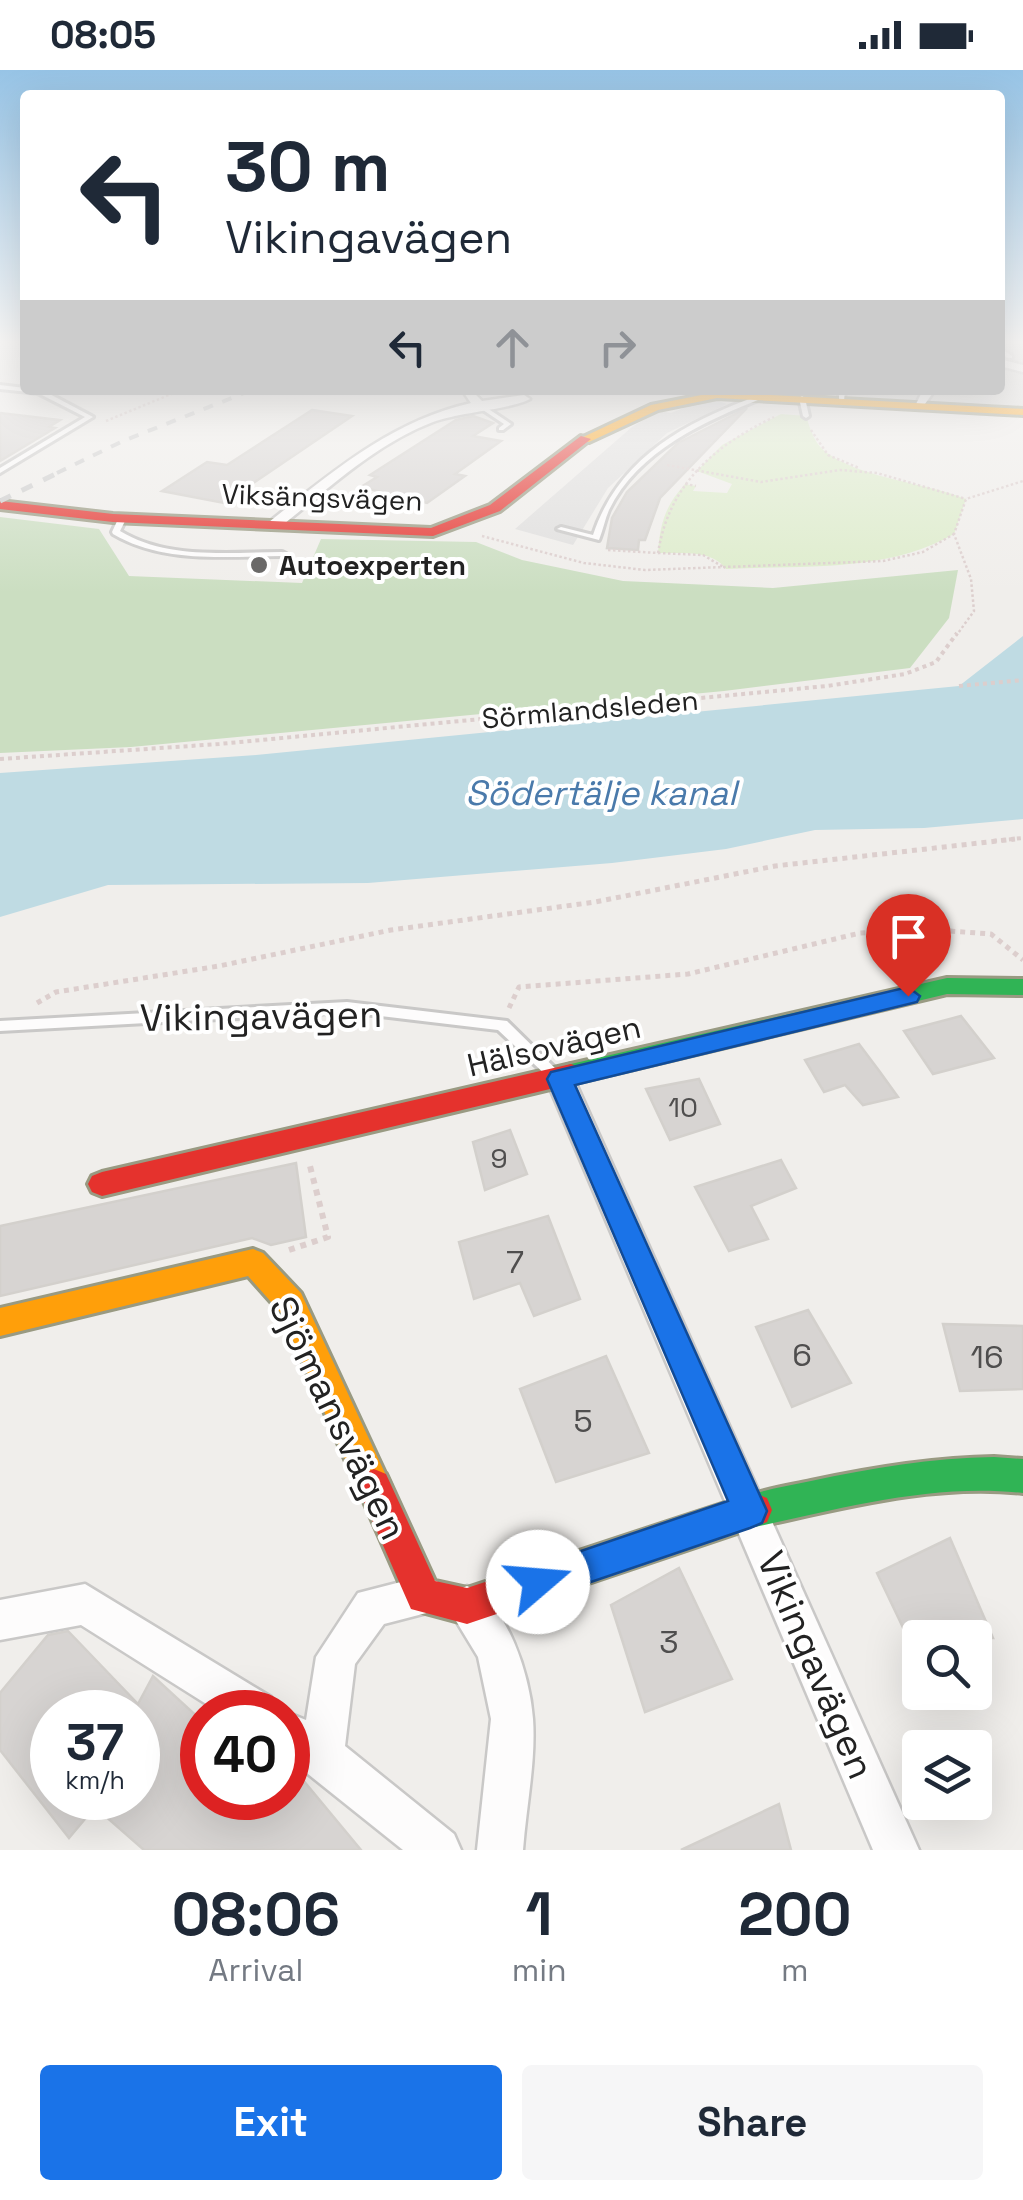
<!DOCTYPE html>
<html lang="en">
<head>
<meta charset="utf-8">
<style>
	:root { --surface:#fff; --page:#f6f6f7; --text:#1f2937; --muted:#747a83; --accent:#1a73e8 }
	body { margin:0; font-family:"Space Grotesk",sans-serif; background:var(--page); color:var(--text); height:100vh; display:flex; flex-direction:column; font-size:38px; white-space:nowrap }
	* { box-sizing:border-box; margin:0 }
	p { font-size:32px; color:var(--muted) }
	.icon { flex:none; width:55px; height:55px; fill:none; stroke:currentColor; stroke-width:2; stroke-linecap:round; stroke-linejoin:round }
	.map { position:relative; height:1780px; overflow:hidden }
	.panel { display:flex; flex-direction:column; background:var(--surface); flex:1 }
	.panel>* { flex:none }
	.banner { position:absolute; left:20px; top:20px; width:985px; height:305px; border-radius:10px; box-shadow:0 10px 40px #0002; background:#fff; color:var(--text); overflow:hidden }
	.buttons { position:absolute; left:902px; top:1550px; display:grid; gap:20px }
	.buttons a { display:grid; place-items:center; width:90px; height:90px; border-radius:10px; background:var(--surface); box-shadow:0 10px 40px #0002; font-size:50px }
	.speed { position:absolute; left:30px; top:1620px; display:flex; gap:20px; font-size:50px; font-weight:700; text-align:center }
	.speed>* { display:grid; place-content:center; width:130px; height:130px; border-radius:50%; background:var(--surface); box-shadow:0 10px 40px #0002; line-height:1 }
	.speed small { font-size:25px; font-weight:400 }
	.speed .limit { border:15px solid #d22; background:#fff; color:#111 }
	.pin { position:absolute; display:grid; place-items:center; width:85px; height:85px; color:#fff; margin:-102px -42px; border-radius:50% 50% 50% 0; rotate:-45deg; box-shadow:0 0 10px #0007 }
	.pin .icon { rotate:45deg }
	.me { position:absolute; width:110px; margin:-55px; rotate:72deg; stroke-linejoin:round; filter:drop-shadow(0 0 8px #0008) }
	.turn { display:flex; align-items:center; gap:35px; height:210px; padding:0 40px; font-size:45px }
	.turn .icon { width:130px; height:130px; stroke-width:2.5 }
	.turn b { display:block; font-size:70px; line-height:85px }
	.lanes { display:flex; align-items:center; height:95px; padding:0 40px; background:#0003; justify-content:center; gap:50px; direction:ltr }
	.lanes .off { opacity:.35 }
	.eta { display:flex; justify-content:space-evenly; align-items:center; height:170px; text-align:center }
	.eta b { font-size:60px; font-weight:700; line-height:70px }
	.button { display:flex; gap:20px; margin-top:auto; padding:20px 40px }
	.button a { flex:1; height:115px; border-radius:10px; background:var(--accent); color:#fff; font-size:40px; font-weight:700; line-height:115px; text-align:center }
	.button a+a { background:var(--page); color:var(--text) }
	.status { display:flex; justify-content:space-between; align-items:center; height:70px; padding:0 50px; background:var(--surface); direction:ltr }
	.status svg { height:28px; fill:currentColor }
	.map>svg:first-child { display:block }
</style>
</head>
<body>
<div class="status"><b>08:05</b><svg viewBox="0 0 49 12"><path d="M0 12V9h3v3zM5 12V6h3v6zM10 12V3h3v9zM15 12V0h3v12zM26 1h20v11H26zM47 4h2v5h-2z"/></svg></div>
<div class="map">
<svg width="1023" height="1780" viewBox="0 0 1023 1780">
	<rect width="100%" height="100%" fill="#f0eeeb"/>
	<!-- residential -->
	<path fill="#dfdedc" d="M1000,274h23v64l-220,-15 -4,-3h201z"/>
	<!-- grass -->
	<path fill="#ddeccb" d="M781,344l25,2c5,15 9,30 24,39 39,25 93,27 136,44l-12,35c-68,39 -152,31 -228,35 -15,-20 -45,-15 -68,-16 2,-29 7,-47 27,-69l11,2 -3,5 34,2 5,-9 -35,-13 25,-26z"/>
	<!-- forest -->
	<path fill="#cbdec1" d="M0,447l99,12 30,47 173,7 19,-44 155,3 46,18 101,21 150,7 185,-18 -9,48 -39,50 -186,23 -593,56 -131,6z"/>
	<!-- parking -->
	<path fill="#e0dfde" d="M709,328l18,6 -60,29 -59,55 -35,57 -58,-16 117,-102 26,-16 13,2z"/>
	<!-- water -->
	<path fill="#bfdbe3" d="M1023,566v183l-99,9 -109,2 -89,19 -114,14 -244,20 -260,2 -108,32v-144l256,-18 703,-69z"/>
	<!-- building -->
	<g fill="#d7d4d2" stroke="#d3d0cc" stroke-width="2.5" fill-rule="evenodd">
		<path d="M747,338l-87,90 -15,42h-6l-1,10 -31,-2 5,-30 15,-26 51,-49z"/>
		<path d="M312,340l40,6 -128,87 -62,-12 45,-29 20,3z"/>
		<path d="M0,343l60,7 -11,7 6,1 -55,33z"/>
		<path d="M473,346l20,7 -20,13 28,5 -46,33 10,2 -38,27 -66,-16 16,-10 -7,-2 86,-55z"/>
		<path d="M961,946l33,42 -61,16 -29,-43z"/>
		<path d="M859,974l21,28 18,25 -35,8 -18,-20 -21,7 -19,-32z"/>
		<path d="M699,1009l21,45 -50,16 -24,-51z"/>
		<path d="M510,1060l17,44 -42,16 -12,-48z"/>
		<path d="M781,1090l15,28 -45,18 17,33 -39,12 -34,-64z"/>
		<path d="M296,1093l10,74 -35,8 -19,-7 -252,58v-70z"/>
		<path d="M548,1146l32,83 -46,17 -14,-33 -46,16 -15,-57z"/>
		<path d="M808,1240l43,73 -59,24 -36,-80z"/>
		<path d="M943,1254l80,2v63l-63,2z"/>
		<path d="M606,1286l43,97 -93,29 -36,-93z"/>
		<path d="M950,1468l43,100h-85l-31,-65z"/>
		<path d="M679,1498l53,111 -87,33 -34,-107z"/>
		<path d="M68,1561l70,73 15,-28 49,45v77h86v-36l73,88h-217l-49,-43 -26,31 -69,-88v-57l48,-58zM52,1642h86v86h-86z"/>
		<path d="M779,1734l12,46h-110z"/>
	</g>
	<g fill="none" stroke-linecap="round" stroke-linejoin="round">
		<defs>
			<g id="lane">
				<path d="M1000,278l12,8v2h-4l-8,-5z"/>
				<path d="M0,315l25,3v2h17l51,27 -93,56v-5l85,-51 -47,-24 -38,-4z"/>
				<path d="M839,320h6l-1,11 -5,-1z"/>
				<path d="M763,324l2,3c-58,23 -127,53 -156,113 -4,9 -6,20 -10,30l-42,-11 4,-2 32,8c26,-79 96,-115 170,-141z"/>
				<path d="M802,326l3,2 4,18 -3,2 -3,-2 -4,-18z"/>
				<path d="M477,334h4l30,20 -8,6h-4v-2l5,-4 -27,-18z"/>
				<path d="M119,447l7,2 -6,12c48,29 108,21 162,21l4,2 -4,2c-57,0 -118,8 -169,-22l-1,-2z"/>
				<path d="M347,932l160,19 54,53 -2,4 -5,1 -5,-1 -51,-48 -151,-18 -347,19v-10z"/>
			</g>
			<g id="street">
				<path d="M1000,289l23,6v7l-23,-6z"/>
				<path d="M462,320h15l-3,3 8,8 42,-6 6,4c-18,10 -70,13 -97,23 -58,22 -106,68 -154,106h-10v-6c62,-49 122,-101 202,-119z"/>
				<path d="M923,320h12l-13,18h-8z"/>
				<path d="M560,998l10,3 4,8 345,771h-46l-327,-771 4,-8z"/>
				<path d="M424,1506l14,6 6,14 -6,14 -54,14 -29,40 -10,82 109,88 7,16h-58l-115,-92 -2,-46 20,8 10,-63 42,-64z"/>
				<path d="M85,1514l186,113 6,15h-58l-138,-87 -81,15v-40z"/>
				<path d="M467,1516c41,17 63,91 66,133 3,42 -7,89 -10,131h-46l14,-131 -13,-62 -31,-51 6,-14z"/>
			</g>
			<g id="fast">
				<path d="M947,908l76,1v16l-76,-1 -376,90 -9,-3 -3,-7 3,-7 9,-3z"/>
				<path d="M994,1387l29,2v34c-90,-10 -180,15 -268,34l-12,-5 -5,-12 5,-12c21,-9 45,-12 68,-17 60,-13 121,-23 183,-24z"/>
			</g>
			<g id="slow">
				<path d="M717,322l306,17v6l-306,-17 -59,12 -69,32 -10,-3 72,-34z"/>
				<path d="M253,1179l10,4 38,40 90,193 -5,12 -12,5 -12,-5 -81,-185 -33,-37 -248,60v-28z"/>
			</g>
			<g id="jam">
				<path d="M581,366l10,3 -91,72 -67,25 -320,-14 -113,-13v-8l113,13 318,14 59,-23z"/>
				<path d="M571,994l9,3 3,7 -3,7 -9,3 -469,112 -10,-4 -4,-8 4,-8 10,-4z"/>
				<path d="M374,1399l12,5 49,107 32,7 288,-95 12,5 5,12 -5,12 -12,5 -288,97 -56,-15 -54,-123 5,-12z"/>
			</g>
		</defs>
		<!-- lane casing -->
		<use href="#lane" stroke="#c9c8c7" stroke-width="6"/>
		<!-- street casing -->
		<use href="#street" stroke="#c9c8c7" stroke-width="5"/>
		<!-- fast casing -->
		<use href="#fast" stroke="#999a82" stroke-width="6"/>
		<!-- slow casing -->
		<use href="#slow" stroke="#999a82" stroke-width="6"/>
		<!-- jam casing -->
		<use href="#jam" stroke="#999a82" stroke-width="6"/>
		<!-- path-far3 -->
		<g stroke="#dccecd" stroke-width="2.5" stroke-dasharray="2.5 2.5" stroke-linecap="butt">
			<path d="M106,351l75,-31"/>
			<path d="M811,360l17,25 31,13"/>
			<path d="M667,395l94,17 79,-12 37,3 89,26"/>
			<path d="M685,414l11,2"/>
			<path d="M482,466l102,27 61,7 238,-9 40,-9 31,-18"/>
			<path d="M608,480l50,3c11,-69 56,-107 116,-136"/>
			<path d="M658,483l45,2 22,13"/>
			<path d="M956,566l18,-25 -3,-32 -17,-45 12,-35 57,-18"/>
		</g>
		<!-- path-far2 -->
		<g stroke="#dccecd" stroke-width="4" stroke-dasharray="4 4" stroke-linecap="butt">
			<path d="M959,616l64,-6"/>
			<path d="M0,689l219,-15 608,-58 78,-12 31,-12 21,-29"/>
			<path d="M993,771l30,-3"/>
		</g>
		<!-- path-far1 -->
		<g stroke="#dccecd" stroke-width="5" stroke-dasharray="5 5" stroke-linecap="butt">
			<path d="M37,933l19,-11 163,-26 172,-36 204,-28 180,-36 240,-27"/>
			<path d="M509,938l10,-21 169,-13 172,-41 62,-4 69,5 32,26"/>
		</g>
		<!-- path -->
		<path stroke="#dccecd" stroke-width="6" stroke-dasharray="6 6" stroke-linecap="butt" d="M289,1180l39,-13 -18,-71"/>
		<!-- lane -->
		<use href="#lane" fill="#fdfcfc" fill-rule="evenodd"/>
		<!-- street -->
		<use href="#street" fill="#fdfcfc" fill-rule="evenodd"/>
		<!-- fast -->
		<use href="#fast" fill="#30b455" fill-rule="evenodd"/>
		<!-- slow -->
		<use href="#slow" fill="#ff9f0a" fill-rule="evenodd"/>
		<!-- jam -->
		<use href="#jam" fill="#e5322d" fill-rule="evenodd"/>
		<!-- rail-far1 -->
		<path stroke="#ccc" stroke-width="4" stroke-dasharray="10 10" stroke-linecap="butt" d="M57,403l66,-32 129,-51"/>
		<!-- rail -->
		<path stroke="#ccc" stroke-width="5" stroke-dasharray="12 12" stroke-linecap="butt" d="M0,431l62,-30"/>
	</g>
	<!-- sky -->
	<linearGradient id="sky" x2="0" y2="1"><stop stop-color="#97c4e6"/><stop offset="0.52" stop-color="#f8f7f6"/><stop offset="1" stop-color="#f8f7f6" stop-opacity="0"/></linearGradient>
	<rect width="1023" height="523" fill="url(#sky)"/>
	<!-- route -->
	<path fill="#1a73e8" stroke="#114b97" stroke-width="2.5" d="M908,917l12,9 -3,6 -342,83 192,426 -5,12 -12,5 -212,72 -13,-5 -5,-13 5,-12 203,-69 -181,-422 4,-7z"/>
	<!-- markers -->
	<circle fill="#6a6968" stroke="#fff" stroke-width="4" cx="259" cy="495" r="10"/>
	<g text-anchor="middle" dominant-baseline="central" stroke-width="8" stroke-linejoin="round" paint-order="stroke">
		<!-- far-street labels -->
		<g font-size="28" fill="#222" stroke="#fff">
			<text transform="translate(322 427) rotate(2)">Viksängsvägen</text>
			<text transform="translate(590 639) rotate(-5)">Sörmlandsleden</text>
		</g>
		<!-- far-poi labels -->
		<g font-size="28" font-weight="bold" fill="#222" stroke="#fff" text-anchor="start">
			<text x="279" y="495">Autoexperten</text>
		</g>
		<!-- number labels -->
		<g font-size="28" fill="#4f4e4e">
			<text x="683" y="1037">10</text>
			<text x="499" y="1088">9</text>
		</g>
		<!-- street labels -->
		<g font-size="32" fill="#222" stroke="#fff">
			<text transform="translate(554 976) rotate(-13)">Hälsovägen</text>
		</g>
		<!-- near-number labels -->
		<g font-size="32" fill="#4f4e4e">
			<text x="515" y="1192">7</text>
			<text x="802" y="1285">6</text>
			<text x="987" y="1287">16</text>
			<text x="583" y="1351">5</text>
			<text x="669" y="1572">3</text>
		</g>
		<!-- water labels -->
		<g font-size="35" font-style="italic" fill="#4a7aab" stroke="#fff">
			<text x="601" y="723">Södertälje kanal</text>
		</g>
		<!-- near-street labels -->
		<g font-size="38" fill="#222" stroke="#fff">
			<text transform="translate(261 946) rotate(-1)">Vikingavägen</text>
			<text transform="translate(338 1348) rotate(64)">Sjömansvägen</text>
			<text transform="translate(816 1595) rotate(67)">Vikingavägen</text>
		</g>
	</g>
</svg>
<div class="buttons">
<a><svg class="icon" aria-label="search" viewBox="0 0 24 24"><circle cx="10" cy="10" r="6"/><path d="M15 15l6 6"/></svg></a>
<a><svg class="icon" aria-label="layers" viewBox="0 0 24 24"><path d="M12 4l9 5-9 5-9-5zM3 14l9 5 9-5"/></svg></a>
</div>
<div class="speed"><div>37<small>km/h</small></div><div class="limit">40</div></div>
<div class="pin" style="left:908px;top:926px;background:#d93025"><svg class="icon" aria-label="arrive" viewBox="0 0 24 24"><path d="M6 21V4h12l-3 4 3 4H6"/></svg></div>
<svg class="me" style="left:538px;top:1512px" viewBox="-20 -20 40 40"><circle r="19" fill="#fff"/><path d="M0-13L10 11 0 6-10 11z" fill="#1a73e8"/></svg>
<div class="banner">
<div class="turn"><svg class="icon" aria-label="left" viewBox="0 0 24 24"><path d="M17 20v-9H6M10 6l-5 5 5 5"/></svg><div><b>30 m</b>Vikingavägen</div></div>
<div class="lanes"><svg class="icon" aria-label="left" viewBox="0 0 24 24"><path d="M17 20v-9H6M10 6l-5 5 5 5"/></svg><svg class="icon off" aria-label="ahead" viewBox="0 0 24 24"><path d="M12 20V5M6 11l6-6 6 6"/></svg><svg class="icon off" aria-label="right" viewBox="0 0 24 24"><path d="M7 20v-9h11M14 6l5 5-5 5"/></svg></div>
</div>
</div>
<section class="panel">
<div class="eta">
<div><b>08:06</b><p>Arrival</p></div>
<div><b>1</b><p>min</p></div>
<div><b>200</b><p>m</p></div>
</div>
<div class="button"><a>Exit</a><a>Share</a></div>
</section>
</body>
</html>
